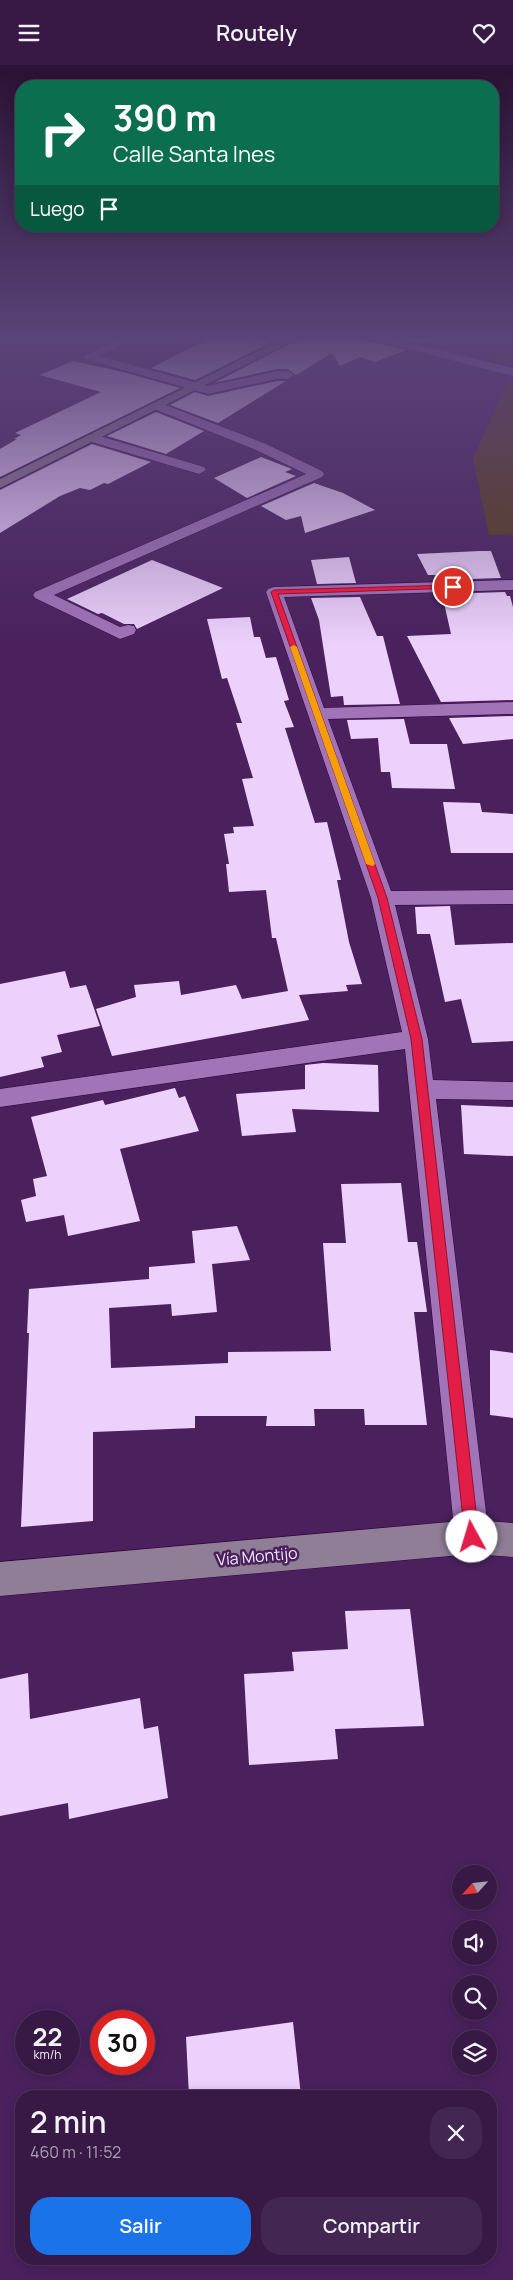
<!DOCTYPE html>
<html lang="es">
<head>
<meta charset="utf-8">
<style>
	:root { --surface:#381946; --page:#432651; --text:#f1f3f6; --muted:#aba0b3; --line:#52385f; --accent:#1a73e8 }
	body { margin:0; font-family:Manrope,sans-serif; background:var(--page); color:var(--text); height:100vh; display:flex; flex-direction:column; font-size:19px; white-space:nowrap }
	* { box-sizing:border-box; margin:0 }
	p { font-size:16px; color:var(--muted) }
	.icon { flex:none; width:28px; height:28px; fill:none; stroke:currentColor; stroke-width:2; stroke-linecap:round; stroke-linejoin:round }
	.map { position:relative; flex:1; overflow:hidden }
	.drawer { position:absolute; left:15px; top:2025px; width:482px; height:175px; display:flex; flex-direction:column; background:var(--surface); border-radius:20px; box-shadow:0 2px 12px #0003,0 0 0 1px var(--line) }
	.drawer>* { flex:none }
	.hud { position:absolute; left:15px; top:15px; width:484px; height:152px; border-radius:20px; box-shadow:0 2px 12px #0003,0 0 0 1px var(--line); background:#0b6e4f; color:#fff; overflow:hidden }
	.needle { width:32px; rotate:243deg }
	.fabs { position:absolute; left:452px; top:1800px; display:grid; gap:10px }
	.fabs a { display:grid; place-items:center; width:45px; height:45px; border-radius:50%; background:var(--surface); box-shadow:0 2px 12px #0003,0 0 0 1px var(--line); font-size:25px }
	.speed { position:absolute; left:15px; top:1945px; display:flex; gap:10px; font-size:25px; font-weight:700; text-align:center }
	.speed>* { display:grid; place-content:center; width:65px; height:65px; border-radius:50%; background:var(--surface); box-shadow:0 2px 12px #0003,0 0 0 1px var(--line); line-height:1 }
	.speed small { font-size:12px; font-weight:400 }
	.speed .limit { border:8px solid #d22; background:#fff; color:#111 }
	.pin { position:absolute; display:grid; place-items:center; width:42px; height:42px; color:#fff; margin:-21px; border:2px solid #fff; border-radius:50%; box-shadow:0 1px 5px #0007 }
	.me { position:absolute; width:55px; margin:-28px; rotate:354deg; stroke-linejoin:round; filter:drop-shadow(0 0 4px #0008) }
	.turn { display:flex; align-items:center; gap:18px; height:105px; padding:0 15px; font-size:22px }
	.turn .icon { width:65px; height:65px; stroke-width:2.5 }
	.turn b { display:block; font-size:35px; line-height:42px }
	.then { display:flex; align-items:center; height:48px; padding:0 15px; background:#0003; gap:10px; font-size:19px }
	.round { display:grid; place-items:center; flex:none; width:52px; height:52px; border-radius:20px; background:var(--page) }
	.summary { display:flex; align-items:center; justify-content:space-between; height:85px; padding:0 15px }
	h1 { font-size:30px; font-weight:600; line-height:38px }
	.button { display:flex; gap:10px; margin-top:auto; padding:10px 15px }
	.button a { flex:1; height:58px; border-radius:20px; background:var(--accent); color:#fff; font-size:20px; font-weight:600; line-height:58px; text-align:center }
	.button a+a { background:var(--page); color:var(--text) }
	header { display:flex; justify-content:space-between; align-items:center; height:65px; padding:0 15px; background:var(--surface); font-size:22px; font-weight:600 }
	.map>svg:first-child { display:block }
</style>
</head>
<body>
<header><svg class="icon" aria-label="menu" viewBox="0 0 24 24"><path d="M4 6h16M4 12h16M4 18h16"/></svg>Routely<svg class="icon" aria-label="heart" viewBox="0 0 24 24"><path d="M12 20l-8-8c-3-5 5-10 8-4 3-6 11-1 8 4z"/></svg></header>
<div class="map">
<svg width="513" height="2215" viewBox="0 0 513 2215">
	<rect width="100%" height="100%" fill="#4a215d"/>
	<!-- green -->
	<g fill="#593d14">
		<path d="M513,281v19l-26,-5z"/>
		<path d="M509,313l4,1v155l-24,1 -16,-76z"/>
	</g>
	<!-- building -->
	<g fill="#edd1fc">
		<path d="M215,270h71l-91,45 -44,-12z"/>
		<path d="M307,270h52l3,4 44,11 -31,12 -15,-5 -20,9 -8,-13 -36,22 -8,-6h-11l-63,14z"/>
		<path d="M389,270h50l1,2 -17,7z"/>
		<path d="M73,296l50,11 57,16 -180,89v-28l17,-10h-3l7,-4 -6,-2 86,-41 -61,-17z"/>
		<path d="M277,316h9l-68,42 -48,-18 25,-13 13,4z"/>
		<path d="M156,347l48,19 -38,23 -59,-18z"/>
		<path d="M92,379l59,18 -43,22 -4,-1 -14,7 -10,-2 -20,8 -60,37v-43z"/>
		<path d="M261,392l31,12 -7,3 11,4 -49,22 -33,-20z"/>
		<path d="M314,418l29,10 32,17 -70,23 -4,-17 -15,4 -25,-14z"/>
		<path d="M479,486h12l10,27 -62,2 -1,-5h-10l-11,-21z"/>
		<path d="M349,492l7,26 -39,1 -6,-24z"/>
		<path d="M152,495l71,28 -86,41 -3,-5h-10l-22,-11 -4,1 -31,-15z"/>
		<path d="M505,527l2,4h3l3,11v93l-72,2 -34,-66 44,-2 -9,-40z"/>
		<path d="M360,532l17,39h6l17,68 -56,1 -1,-9 -12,1 -12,-77 -8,-22z"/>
		<path d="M250,552l4,20h6l6,21 10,-1 13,43 -5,1 10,26 -9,1 30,95 12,-1 14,58h-4l12,62 13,42 -16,1 2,6 -49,4 10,25 -197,36 -16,-47 40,-12 -2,-12 45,-4 2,14 55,-10 6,14 46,-8 -12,-53h-4l-6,-48 -37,2 -3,-28h3l-5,-30 10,-1 -1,-6 21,-1 -12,-47 11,-1 -17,-55h6l-15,-45 -5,1 -15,-60z"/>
		<path d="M513,651v23l-50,5 -14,-26z"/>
		<path d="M404,654l6,25h37l8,45 -63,-1 -2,-16h-9l-3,-34 -27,1 -4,-19z"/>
		<path d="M443,737l37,1 2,9 31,2v39h-62z"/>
		<path d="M450,841l5,39 58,-2v98l-41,2 -11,-44 -16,3 -15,-68h-13l-2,-27z"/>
		<path d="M65,906l5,17 16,-3 14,41 -43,9 5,17 -21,5 3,10 -44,10v-93z"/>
		<path d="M323,998l55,2 1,47 -87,-3 4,23 -54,4 -6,-42 69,-5v-24z"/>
		<path d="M175,1023l4,10 6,-2 14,35 -79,18 20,72 -72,15 -4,-21 -38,7 -5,-22 15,-4 -3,-17 14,-3 -16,-59 72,-17 2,5z"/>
		<path d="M461,1040l52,2v49l-49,-2z"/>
		<path d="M401,1118l7,59h9l10,70h-13l13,113h-62l-1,-16h-50l1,17h-49l1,-10h-72v12l-102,4v89l-72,6 8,-194h-2l2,-44 120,-10v-12l46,-4 -3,-32 45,-5 13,34 -38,4 5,48 -45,4 -1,-12 -62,4 2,60 117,-5v-11l103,-1 -8,-108h23l-5,-59z"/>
		<path d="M490,1285l23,3v65l-23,-3z"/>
		<path d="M410,1544l14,117 -89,3 3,30 -89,6 -5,-91 50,-3 -2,-19 56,-3 -3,-38z"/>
		<path d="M28,1608l2,46 110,-21 4,31 14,-3 10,72 -99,21 -1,-16 -68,13v-137z"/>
		<path d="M293,1957l8,74h-112l-3,-59z"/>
	</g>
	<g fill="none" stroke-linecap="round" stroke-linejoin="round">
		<defs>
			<g id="street">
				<path d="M125,270h14l-39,21 108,30 69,-15h11l6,4 -6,4h-11l-69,15 -123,-35 -2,-2z"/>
				<path d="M361,270h19l133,33v8l-151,-39z"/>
				<path d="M158,337l108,42 56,27 2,3 -2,3 -268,118 66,32 8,-2 6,1 2,4 -2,4 -14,5 -85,-41 -2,-3 2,-3 271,-118 -50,-24 -102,-41 -2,-3z"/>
				<path d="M93,369l111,33 2,3 -7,4 -111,-33 -2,-3 2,-3z"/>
				<path d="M513,515v10l-229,7 40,111 189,-6v12l-185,5 63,172 122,-1v14l-118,1 33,134 5,41 80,2v18l-77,-1 53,438 -5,12 -12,5 -12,-5 -5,-12 -50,-488 -405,58v-18l402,-57 -31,-134 -105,-306 2,-3 6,-2z"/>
			</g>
			<g id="secondary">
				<path d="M291,270h14l-305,153v-9z"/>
				<path d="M472,1455l41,3v34l-41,-3 -472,42v-34z"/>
			</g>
		</defs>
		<!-- street casing -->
		<use href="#street" stroke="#2f0340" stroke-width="1"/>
		<!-- secondary casing -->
		<use href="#secondary" stroke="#2f0340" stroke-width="1"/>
		<!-- street -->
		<use href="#street" fill="#a074b7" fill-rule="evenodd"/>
		<!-- secondary -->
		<use href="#secondary" fill="#907e97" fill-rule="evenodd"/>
	</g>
	<!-- sky -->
	<linearGradient id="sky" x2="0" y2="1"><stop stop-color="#291233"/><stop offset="0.47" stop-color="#5a4378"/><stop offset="1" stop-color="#5a4378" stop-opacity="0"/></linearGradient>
	<rect width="513" height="580" fill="url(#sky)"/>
	<!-- route -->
	<path fill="#e11d48" stroke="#92132f" d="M453,520l4,2 -1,1 -178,6 109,304 35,141 57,498 -2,4 -5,3 -5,-3 -2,-4 -54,-498 -33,-141 -107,-306 3,-2z"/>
	<!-- slow -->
	<path fill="#f59e0b" d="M294,580l3,2 78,217 -2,2 -7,-2 -76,-217z"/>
	<g text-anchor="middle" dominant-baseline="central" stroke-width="5" stroke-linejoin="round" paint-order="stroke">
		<!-- near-street labels -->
		<g font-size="16" fill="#f5e7fd" stroke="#4a215d">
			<text transform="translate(257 1491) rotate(-5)">Vía Montijo</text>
		</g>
	</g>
</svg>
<div class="fabs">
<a><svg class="needle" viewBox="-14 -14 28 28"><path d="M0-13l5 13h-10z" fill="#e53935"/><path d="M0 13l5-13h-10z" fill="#aba0b3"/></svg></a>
<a><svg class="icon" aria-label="sound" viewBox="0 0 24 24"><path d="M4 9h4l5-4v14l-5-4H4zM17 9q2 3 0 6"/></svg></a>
<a><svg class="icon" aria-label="search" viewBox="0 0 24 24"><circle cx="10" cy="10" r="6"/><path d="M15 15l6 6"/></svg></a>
<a><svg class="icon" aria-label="layers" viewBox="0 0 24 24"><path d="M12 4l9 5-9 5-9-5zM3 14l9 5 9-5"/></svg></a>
</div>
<div class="speed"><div>22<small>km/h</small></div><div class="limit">30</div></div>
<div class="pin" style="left:453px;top:522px;background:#d93025"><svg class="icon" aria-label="arrive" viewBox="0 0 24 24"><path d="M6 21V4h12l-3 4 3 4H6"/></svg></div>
<svg class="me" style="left:472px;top:1472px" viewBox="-20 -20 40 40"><circle r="19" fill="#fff"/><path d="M0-13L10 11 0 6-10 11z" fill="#e11d48"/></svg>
<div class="hud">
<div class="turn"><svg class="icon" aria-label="right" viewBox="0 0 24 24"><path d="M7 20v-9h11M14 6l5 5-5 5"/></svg><div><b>390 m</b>Calle Santa Ines</div></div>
<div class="then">Luego<svg class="icon" aria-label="arrive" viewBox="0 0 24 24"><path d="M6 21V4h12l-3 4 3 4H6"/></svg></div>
</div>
<section class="drawer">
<div class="summary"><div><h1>2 min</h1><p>460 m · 11:52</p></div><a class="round"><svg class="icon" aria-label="close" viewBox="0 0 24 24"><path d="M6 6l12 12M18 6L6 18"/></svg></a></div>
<div class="button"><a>Salir</a><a>Compartir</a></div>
</section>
</div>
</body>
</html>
